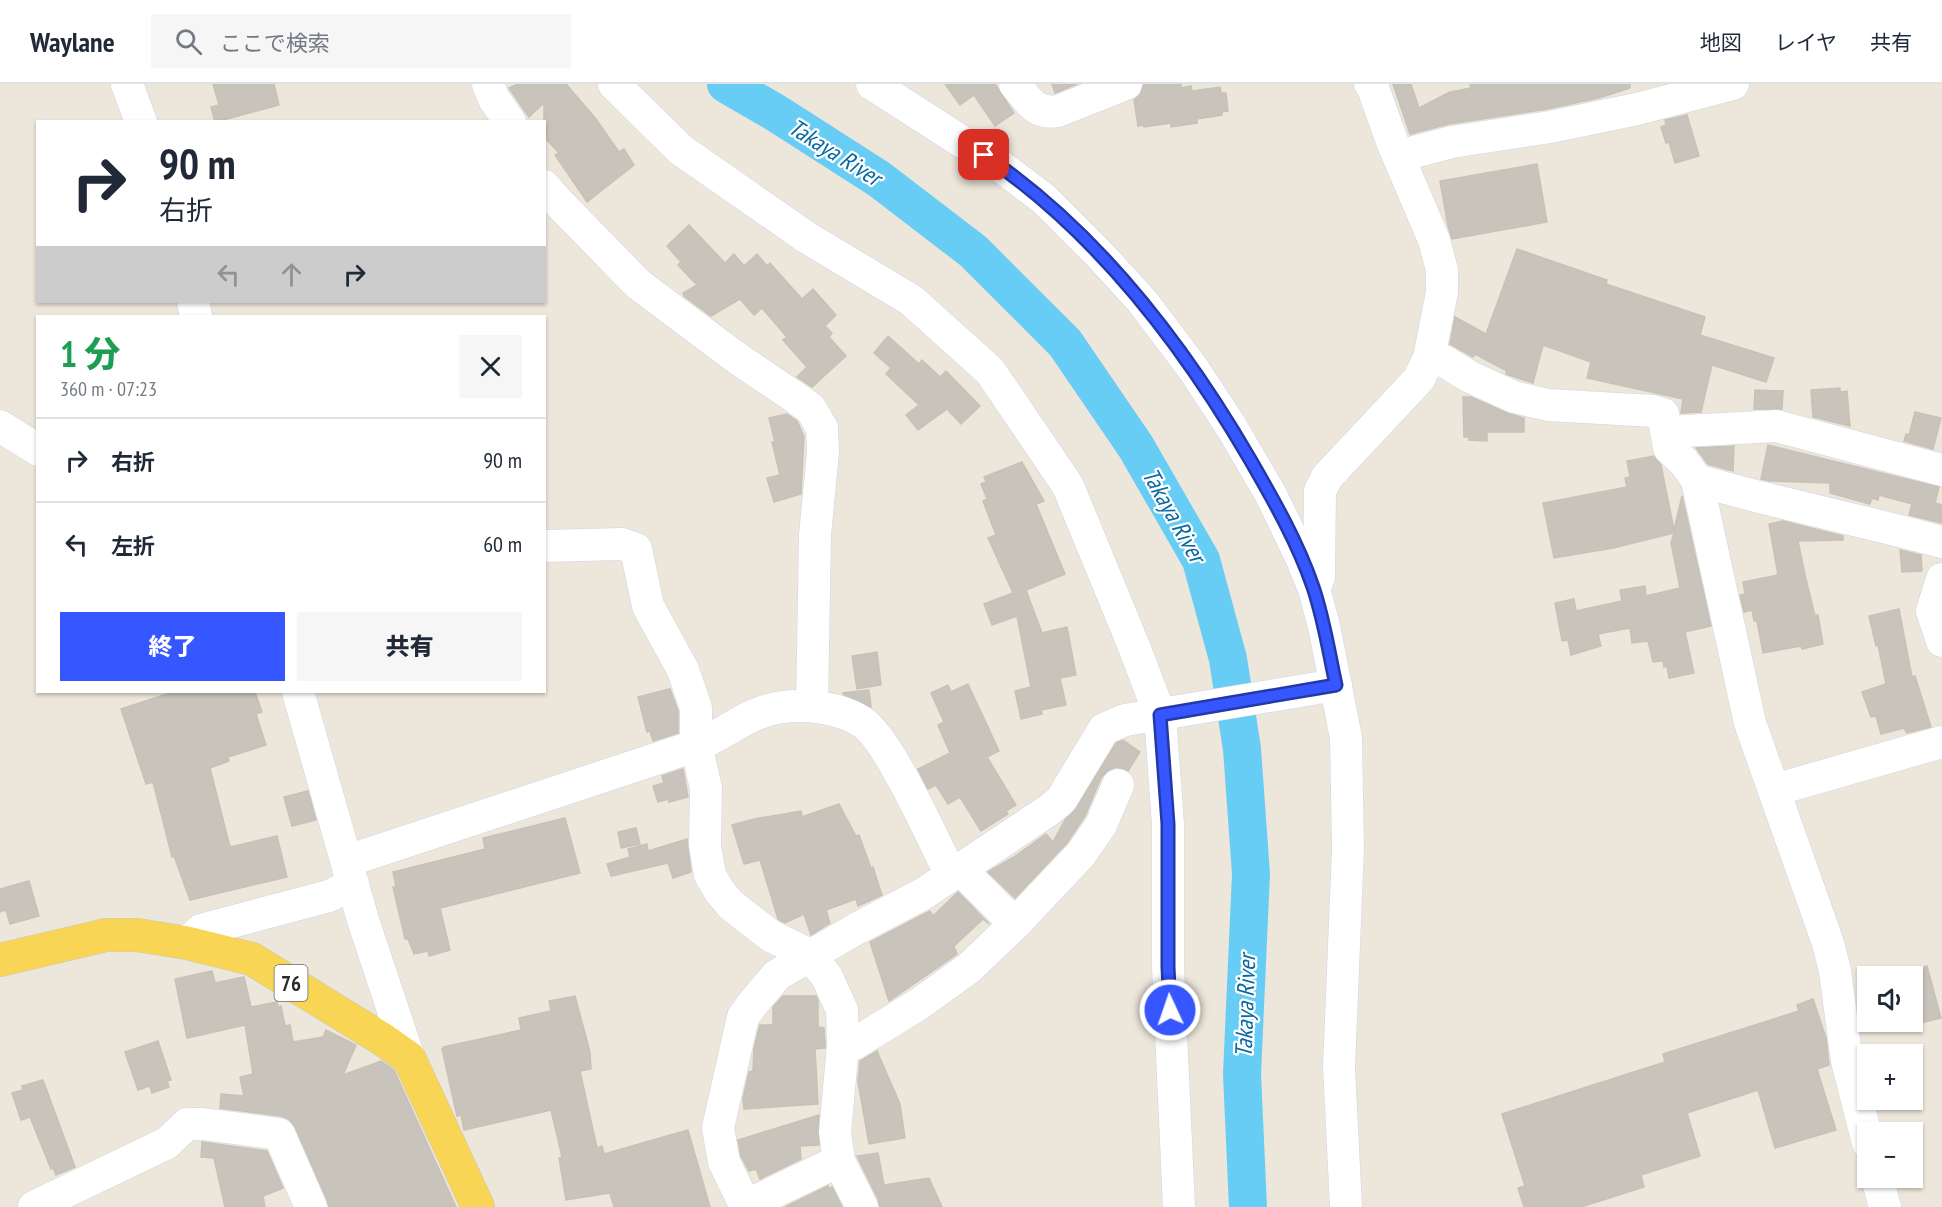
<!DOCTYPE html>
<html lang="ja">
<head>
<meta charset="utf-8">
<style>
	:root { --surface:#fff; --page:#f6f6f7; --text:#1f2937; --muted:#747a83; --line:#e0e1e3; --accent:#3657ff }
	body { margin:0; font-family:"PT Sans Narrow","Noto Sans JP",sans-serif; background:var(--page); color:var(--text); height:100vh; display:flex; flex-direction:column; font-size:22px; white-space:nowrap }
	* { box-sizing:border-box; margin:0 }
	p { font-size:20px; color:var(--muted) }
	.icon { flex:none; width:33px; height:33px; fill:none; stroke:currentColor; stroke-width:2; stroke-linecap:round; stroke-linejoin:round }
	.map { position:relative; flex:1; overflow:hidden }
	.side { position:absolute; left:36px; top:231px; width:510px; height:378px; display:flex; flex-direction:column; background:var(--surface); border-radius:0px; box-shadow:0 2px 4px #0004 }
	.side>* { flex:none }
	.banner { position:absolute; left:36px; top:36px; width:510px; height:183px; border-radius:0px; box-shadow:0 2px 4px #0004; background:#fff; color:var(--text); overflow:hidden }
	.buttons { position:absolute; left:1857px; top:882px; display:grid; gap:12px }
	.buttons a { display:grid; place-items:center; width:66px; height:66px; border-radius:0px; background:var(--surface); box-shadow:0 2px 4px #0004; font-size:30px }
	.pin { position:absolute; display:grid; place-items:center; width:51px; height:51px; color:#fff; margin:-26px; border-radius:12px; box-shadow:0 3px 9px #0006 }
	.me { position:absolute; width:66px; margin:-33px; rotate:357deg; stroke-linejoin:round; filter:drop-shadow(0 0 4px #0008) }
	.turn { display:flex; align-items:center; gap:21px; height:126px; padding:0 24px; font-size:27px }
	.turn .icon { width:78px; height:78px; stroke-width:2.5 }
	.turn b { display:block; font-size:42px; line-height:51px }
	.lanes { display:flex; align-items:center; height:57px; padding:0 24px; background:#0003; justify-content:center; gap:30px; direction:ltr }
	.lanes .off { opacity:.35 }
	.round { display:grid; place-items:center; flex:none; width:63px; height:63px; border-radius:0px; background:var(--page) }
	.overview { display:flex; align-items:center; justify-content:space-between; height:102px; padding:0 24px }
	h1 { font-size:36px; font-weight:800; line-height:45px; color:#1e9e55 }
	.primary-button { display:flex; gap:12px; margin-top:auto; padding:12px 24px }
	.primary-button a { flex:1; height:69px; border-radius:0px; background:var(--accent); color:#fff; font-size:24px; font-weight:800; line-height:69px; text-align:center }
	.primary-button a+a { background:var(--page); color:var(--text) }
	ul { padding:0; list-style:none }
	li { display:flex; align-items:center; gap:18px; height:84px; padding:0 24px; border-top:2px solid var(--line) }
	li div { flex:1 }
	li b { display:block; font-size:22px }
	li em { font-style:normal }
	header { display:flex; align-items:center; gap:36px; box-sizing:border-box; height:84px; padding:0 30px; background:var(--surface); border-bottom:2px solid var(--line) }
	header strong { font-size:28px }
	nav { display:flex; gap:33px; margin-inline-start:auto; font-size:21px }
	.search { width:420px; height:54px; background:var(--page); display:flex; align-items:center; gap:15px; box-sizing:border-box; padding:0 21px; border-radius:0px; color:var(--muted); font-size:22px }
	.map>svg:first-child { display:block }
</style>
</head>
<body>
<header>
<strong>Waylane</strong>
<div class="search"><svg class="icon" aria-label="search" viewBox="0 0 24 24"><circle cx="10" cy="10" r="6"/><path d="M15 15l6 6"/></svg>ここで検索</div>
<nav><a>地図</a><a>レイヤ</a><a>共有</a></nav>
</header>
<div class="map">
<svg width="1942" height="1123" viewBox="0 0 1942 1123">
	<rect width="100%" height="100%" fill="#ede6db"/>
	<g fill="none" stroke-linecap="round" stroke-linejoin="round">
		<!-- river -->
		<path stroke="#68cdf5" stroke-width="38" d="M726,0l50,29 103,66 94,72 92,92 71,104 65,113 27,99 14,90 9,125 -9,200 6,133"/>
	</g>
	<!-- building -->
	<g fill="#c8c3bb" stroke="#c8c2b5" stroke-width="1.5">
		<path d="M213,0h61l5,21 -64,17 -4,-15 8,-2z"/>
		<path d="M518,0h48l30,35 23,33 5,-3 10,16 -47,37 -32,-47 4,-2 -15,-16v-34l-15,14 -20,-29z"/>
		<path d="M945,0h50l19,29 -19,13 -21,-31 -14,10z"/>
		<path d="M1052,0h25l-22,9z"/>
		<path d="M1144,0h37v4l10,-2 1,5 28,-4 1,6h5l2,18 -6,1v3l-25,4v4l-26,4v-4l-27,4 -1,-2 -5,1 -4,-26 6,-5z"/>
		<path d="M1393,0h18l8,24 31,-16 21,-4 -1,-4h160v4l-31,10 -52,11 -98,15 -39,10z"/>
		<path d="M1687,31l12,41 -24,7 -6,-21 -3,1 -5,-16 5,-2 -1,-5z"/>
		<path d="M1537,80l10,58 -95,17 -4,-13 -8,-45z"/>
		<path d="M689,141l36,38 9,-9 10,12 13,-12 10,12 3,-3 32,36 11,-10 23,26 -11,11 7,7 -3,4 17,19 -34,31 -15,-10 10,-10 -24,-27 4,-3 -25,-29 -8,7 -14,-16 -29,17 -27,-20 -1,-3 14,-8 -19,-20 3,-3 -14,-16z"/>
		<path d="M1517,165l90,31 -1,4 99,33 -5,18 74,23 -8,24 -54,-17 -11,47 -20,1 2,-14 -96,-21 4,-16 -48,-17 -10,38 -27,-9 1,-3 -32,-17 -2,3 -23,-13 5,-27 31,17z"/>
		<path d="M888,252l31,28 3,-4 18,17 6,-6 34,35 -19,18 -14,-15 -29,21 -12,-15 13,-10 -33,-31 5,-6 -17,-15z"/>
		<path d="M1840,304v4l7,-1 3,35 -37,-9 -2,-27z"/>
		<path d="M1755,306l28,1 -1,18h-28z"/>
		<path d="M1463,313h8l36,16 17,5v14h-37v9l-18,-1v-3h-5z"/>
		<path d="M1915,328l26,6 -8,31 -29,-8 2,-7 3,1z"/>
		<path d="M787,330l10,7 7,16 -3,57 -27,8 -7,-24 13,-3 -8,-33h3l-6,-24z"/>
		<path d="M1768,361l171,42 -4,16 7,2v18l-33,-8 3,-11 -33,-9 -1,5 -6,-2 -2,6 -40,-11v-10l-60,-2 -9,-2z"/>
		<path d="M1734,362l-1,25 -25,-7 -12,-16z"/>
		<path d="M1654,372l7,9 13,65 8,-34 29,130 -26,6 9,41 -25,5 -2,-12 -3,1 -1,-6 -10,1 -5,-21 -16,2 -2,-15 -32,6 3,12 -30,9 -3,-15 -6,1 -7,-38 19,-4 2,12 46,-10 -2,-11 25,-4 1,10 34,-8 -9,-45 3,-10 -61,15 -59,10 -11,-55 84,-16 -2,-9 5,-1 -3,-16z"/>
		<path d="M1022,378l22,39 -8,3 29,70 -39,16 16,43 25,-6 9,48 -16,3 6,27 -25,5 1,4 -21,5 -6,-28 16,-4 -14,-71 -25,9 -8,-21 29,-11 -25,-55 8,-3 -13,-34 4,-2 -6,-15 5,-2 -2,-5z"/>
		<path d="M1783,437l60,15v4l-45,1 7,34 10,41 3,-1 5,29 -21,5 -1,-3 -38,7 -6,-32h-3l-2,-11 -8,2 -4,-17 5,-1 -2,-12 35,-7 -9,-51z"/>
		<path d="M1900,466l21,5 1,16 -20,1z"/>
		<path d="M1899,525l13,68 3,-1 16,51 -24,6 -3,-5 -23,6 -5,-18 -5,1 -9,-25 24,-8 -8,-39 -2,1 -7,-30z"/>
		<path d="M877,568l4,33 -24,4 -5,-33z"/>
		<path d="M968,600l31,67 -12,6 29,48 -10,6 2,3 -27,17 -21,-34 -12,7 -12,-19 -8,4 -10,-20 32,-16 -12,-28 6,-3 -13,-29 17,-8 3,7z"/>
		<path d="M670,605l8,22v22l-25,8 -3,-10 -3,1 -9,-35z"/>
		<path d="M869,606l2,17 -28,-13v-1z"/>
		<path d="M173,608h82l7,20 -6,2 10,31 -38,12 1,4 -19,7 20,79 47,-11 10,41 -97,23 -16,-44 -2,1 -19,-75 -7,2 -25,-75z"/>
		<path d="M1123,656l17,12 -12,19 -12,-4 -9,4 -6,7 -16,38 -18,27 -52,55 -27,-26 26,-15 32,-23 7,8 12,-22 11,-11 40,-66z"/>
		<path d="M683,685l5,28 -19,5 -1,-3 -10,3 -5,-16 11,-3 -2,-7z"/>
		<path d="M308,707l8,29 -24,6 -8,-29z"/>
		<path d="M839,720l17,32 3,-1 12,33 2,-1 9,28 -24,11 -2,-7 -30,11 4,13 -19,12 -7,-21 -19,9 -7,-4 -18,-59 -16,4 -12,-39 22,-6 47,-8 1,6z"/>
		<path d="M565,734l15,55 -140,35 10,42 -21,6 -1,-5 -14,3 -6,-15h-3l-12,-52h3l-3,-15 92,-23 -2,-11z"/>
		<path d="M636,744l4,16 -19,4 -3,-16z"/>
		<path d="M687,755l4,33 -18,6 -5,-15 -57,13 -4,-12 23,-7 -2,-8 19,-5 1,7z"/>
		<path d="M29,797l10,35 -29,8 -4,-14 -6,2v-23z"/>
		<path d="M958,808l31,32 -6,-5 -29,27 3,8 -68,47 -19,-59 60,-31 3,5z"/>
		<path d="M1927,882l14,52 -29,7v-55z"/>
		<path d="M212,887l3,12 29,-6 7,30 26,-5 1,5 3,-1 4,20 5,-1 3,17 30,-5 3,-7 30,15 -13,30 38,-14 13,9 62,137h-127l-2,-7 -32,-73 -5,-7 -9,-4 -61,-8 1,-14 23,2 -4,-19 13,-3 -8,-49 -58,13 -12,-59z"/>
		<path d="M575,912l15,56 1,17 -11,2 17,77 5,-2 2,8 84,-24 22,77h-96l-4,-14 -44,7 -7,-42 3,-1 -11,-47 -87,20 -3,-15 -4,1 -15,-67h2l-1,-2 78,-17 -2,-12 32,-7 -2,-10z"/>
		<path d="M783,912h33l2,5v26l6,1 1,16v4l-10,1 3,55 -74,5 -1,-10 6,-27 4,-1 1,-23 6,-23h13v-18z"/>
		<path d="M1813,915l13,39 3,27 -12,4 19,61 -61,18 -17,-58 -71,23 13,43 -59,19 3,12 -63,20h-57l-6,-19 7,-2 -23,-72 163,-52 -2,-8 136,-43 -2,-6z"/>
		<path d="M158,957l13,39 -4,1 2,6 -17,6 -2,-7 -12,4 -13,-38z"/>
		<path d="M877,967l23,53 5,34 -36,6 -11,-62 2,-21z"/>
		<path d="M43,996l32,87 -19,8 -3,-7 -2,1 -21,-52 -9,3 -9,-27 11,-3 -1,-4z"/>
		<path d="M819,1031v30l-19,1 1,13 -41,20 -4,-10 -7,2 -8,-15 -3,-16z"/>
		<path d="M202,1058l65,9 16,37 -20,8 2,11h-40l-11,-49 -13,-1z"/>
		<path d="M878,1069l6,32 45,-7 13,29h-62l-2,-8 -21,-43z"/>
		<path d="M828,1102l2,3 2,-2 10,20h-57z"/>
	</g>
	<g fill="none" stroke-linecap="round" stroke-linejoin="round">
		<defs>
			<g id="minor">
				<path d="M127,0l14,38"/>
				<path d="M488,0l6,15 16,23"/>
				<path d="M614,0l67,66 125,87 105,63 79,71 78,115 67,163 25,66 8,109v143l11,240"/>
				<path d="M872,0l131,84 41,31 54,54 44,48 52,69 38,58 39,67 29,60 14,34 10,37 22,112 2,110 -9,219 7,140"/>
				<path d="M1015,0c13,16 20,31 43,27l68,-27"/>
				<path d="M1399,72l53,-14 98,-15 87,-18 96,-25"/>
				<path d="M544,102l14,16 80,82 96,72 62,42 15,11 11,19 1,24 -8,83 -3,171"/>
				<path d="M193,218l3,14"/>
				<path d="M1429,274l15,3 26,16 44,20 34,8 105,6 10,3 6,34 15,14 13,18 53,243 78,220 7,28 12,90 21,82"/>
				<path d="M0,342l38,24"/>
				<path d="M1667,348l109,-6 166,44"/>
				<path d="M1697,396c81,24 164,40 245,62"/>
				<path d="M544,462l78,-2 14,5 12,57 35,64 13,38v37l10,43 -1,58 5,29 10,17 11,13 40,31 39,19 17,22 15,33 1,35 -8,87 4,29 23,46"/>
				<path d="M1942,495l-10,32 10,30"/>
				<path d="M1316,501l3,-8 1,-86 7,-14 92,-98 10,-21 13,-66v-22l-8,-30 -41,-96 -20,-56 -3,-4"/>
				<path d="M298,608l65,228 46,138"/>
				<path d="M1774,706l168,-48"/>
				<path d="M347,777c115,-38 230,-76 345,-114 32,-11 56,-36 91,-40 27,-3 57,1 79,15 27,17 72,120 89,153"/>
				<path d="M960,785l55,55"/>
				<path d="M187,859l14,-13 128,-34 24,-12"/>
				<path d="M843,961l11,-1 65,-40 50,-36 46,-44 66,-70 20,-29 17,-40"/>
				<path d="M1877,1094l8,29"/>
				<path d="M745,1122l94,-45"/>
				<path d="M34,1123l133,-64 20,-19h16l76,10 32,73"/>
				<path d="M746,1123l-22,-45 -6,-34 25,-111 11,-15 23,-27 79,-46 67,-35 126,-84 12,-10 43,-71 21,-9 211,-35"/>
			</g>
			<path id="major" d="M0,876l106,-25h31l50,8 65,16 130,80 27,19 69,149"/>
		</defs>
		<!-- minor casing -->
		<use href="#minor" stroke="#d0d4e4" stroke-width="33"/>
		<!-- major casing -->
		<use href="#major" stroke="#c8c8c8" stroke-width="34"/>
		<!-- minor -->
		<use href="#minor" stroke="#fff" stroke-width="32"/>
		<!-- major -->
		<use href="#major" stroke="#f8d555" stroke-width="33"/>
	</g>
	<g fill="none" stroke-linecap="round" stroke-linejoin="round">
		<defs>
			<path id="route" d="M984,71c113,76 199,189 267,306 23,40 47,82 62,126 11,32 16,66 23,98l-176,30 8,109v143l2,43"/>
		</defs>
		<!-- route casing -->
		<use href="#route" stroke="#2339a6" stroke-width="15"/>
		<!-- route -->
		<use href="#route" stroke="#3657ff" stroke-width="10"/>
	</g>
	<g text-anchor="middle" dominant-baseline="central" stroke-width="4.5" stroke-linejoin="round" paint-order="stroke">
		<!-- shield labels -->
		<rect fill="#fff" stroke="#6a6a6a" stroke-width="1.5" x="274.5" y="881" width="33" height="36" rx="4.5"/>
		<g font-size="21" font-weight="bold" fill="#2a2a2a">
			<text x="291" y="899">76</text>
		</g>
		<!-- water labels -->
		<g font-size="24" font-style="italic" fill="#0669a2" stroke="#fff">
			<text transform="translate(835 68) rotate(32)">Takaya River</text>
			<text transform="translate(1174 431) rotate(61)">Takaya River</text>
			<text transform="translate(1245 922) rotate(-88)">Takaya River</text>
		</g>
	</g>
</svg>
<div class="buttons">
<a><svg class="icon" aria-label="sound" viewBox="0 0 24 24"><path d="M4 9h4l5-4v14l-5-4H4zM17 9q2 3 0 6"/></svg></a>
<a>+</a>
<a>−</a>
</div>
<div class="pin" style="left:984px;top:71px;background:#d93025"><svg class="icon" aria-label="arrive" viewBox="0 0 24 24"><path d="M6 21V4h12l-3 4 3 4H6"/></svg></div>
<svg class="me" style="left:1170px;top:926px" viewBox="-20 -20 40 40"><circle r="17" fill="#3657ff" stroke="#fff" stroke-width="3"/><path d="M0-11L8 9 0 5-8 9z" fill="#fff"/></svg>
<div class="banner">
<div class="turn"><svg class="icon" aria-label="right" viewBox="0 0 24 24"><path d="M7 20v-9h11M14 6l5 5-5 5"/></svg><div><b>90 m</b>右折</div></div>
<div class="lanes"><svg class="icon off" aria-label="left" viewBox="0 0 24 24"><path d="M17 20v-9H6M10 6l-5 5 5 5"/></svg><svg class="icon off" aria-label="ahead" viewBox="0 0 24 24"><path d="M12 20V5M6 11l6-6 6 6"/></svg><svg class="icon" aria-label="right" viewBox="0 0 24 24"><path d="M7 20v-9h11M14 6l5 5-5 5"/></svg></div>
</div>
<section class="side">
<div class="overview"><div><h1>1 分</h1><p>360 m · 07:23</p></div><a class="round"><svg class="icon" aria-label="close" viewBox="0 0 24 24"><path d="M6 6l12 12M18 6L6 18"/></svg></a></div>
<ul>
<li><svg class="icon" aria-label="right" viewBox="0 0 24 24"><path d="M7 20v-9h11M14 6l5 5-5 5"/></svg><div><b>右折</b></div><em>90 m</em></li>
<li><svg class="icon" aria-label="left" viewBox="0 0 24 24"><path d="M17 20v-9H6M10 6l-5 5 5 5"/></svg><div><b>左折</b></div><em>60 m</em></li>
</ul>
<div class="primary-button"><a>終了</a><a>共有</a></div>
</section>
</div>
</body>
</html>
